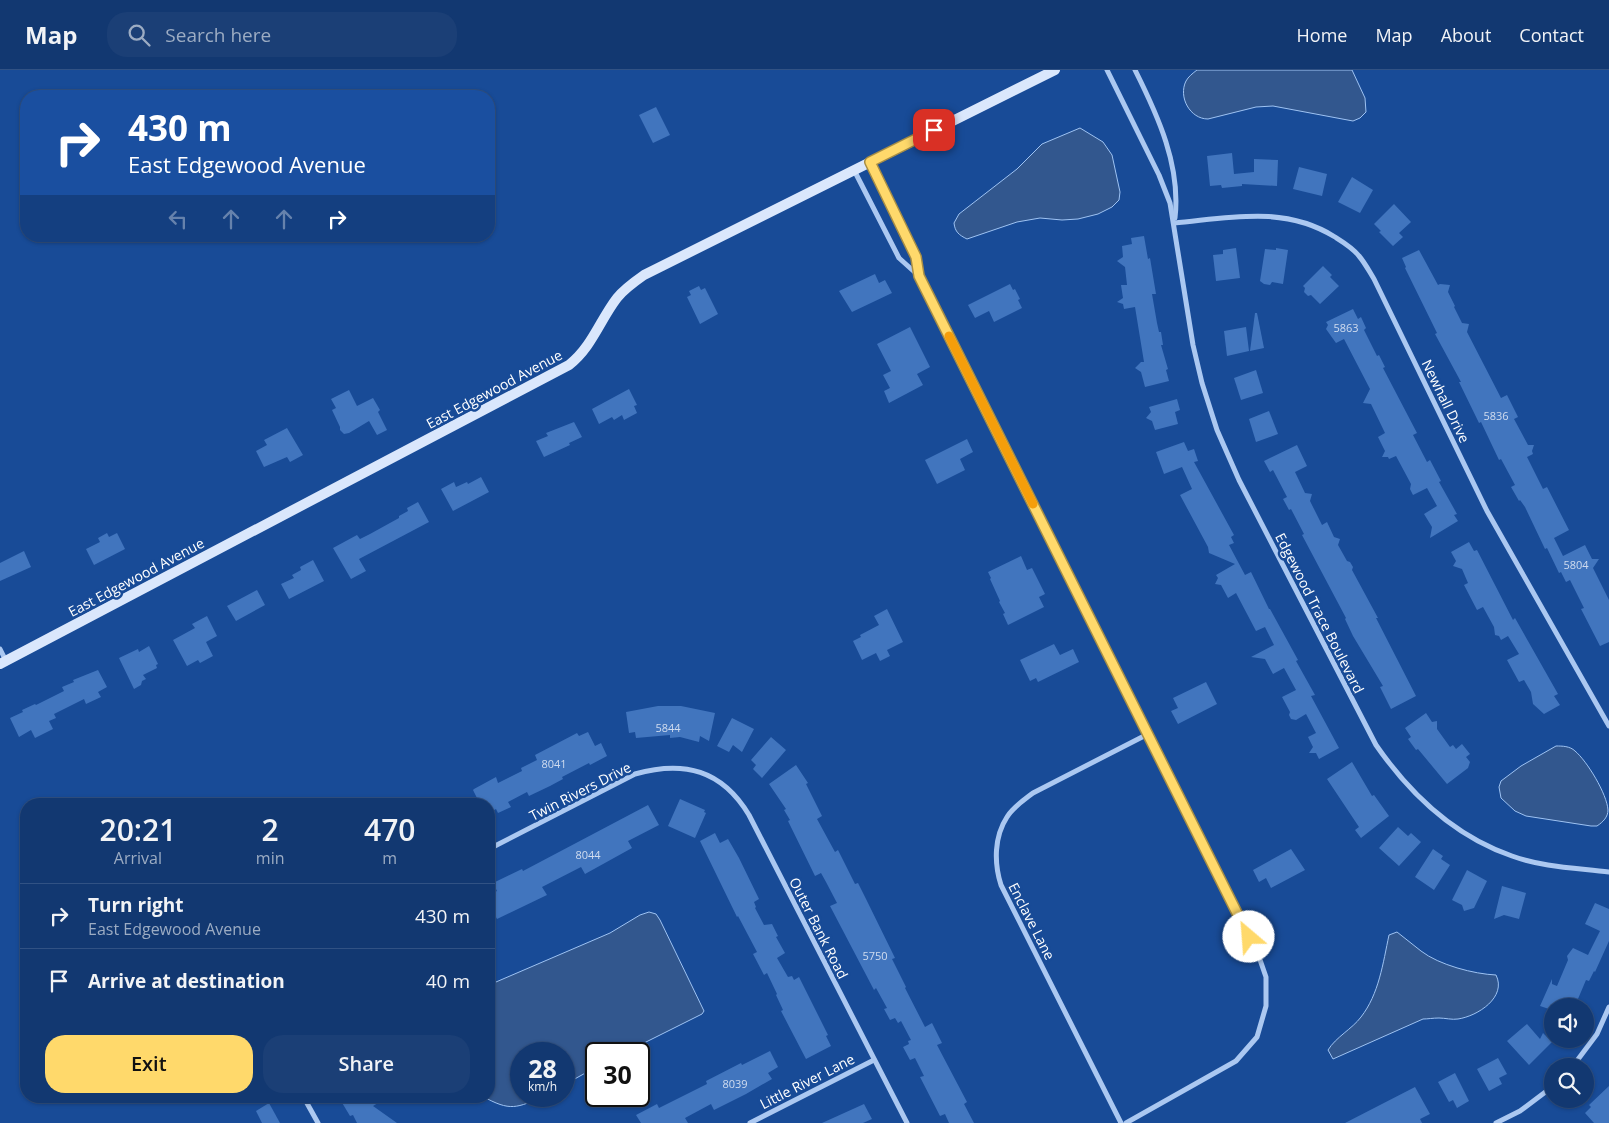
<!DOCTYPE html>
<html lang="en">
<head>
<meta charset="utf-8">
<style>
	:root { --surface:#123871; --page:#1b3f76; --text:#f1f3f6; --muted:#9cacc3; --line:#315284; --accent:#ffd96b }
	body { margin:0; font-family:"Open Sans",sans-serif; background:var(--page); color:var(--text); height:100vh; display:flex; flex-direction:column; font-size:19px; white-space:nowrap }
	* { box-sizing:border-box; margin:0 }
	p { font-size:16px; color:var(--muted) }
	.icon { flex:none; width:28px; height:28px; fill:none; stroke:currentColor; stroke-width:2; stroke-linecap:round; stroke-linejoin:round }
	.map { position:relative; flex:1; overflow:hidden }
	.drawer { position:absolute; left:20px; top:728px; width:475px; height:305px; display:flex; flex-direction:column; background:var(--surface); border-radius:20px; box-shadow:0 1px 4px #0004,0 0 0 1px var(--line) }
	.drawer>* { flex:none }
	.top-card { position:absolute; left:20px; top:20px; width:475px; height:152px; border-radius:20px; box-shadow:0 1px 4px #0004,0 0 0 1px var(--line); background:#1a4fa0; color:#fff; overflow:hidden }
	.tools { position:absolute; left:1544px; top:928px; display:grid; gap:10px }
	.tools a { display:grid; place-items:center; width:50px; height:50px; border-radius:50%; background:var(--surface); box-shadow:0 1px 4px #0004,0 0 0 1px var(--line); font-size:25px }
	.speed { position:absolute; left:510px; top:972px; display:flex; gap:10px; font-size:25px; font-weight:700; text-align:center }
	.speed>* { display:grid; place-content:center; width:65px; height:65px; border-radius:50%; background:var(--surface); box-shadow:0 1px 4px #0004,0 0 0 1px var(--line); line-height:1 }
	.speed small { font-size:12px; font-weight:400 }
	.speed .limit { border:2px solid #111; border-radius:8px; background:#fff; color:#111 }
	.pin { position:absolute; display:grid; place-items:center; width:42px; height:42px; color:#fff; margin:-21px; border-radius:10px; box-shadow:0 2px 8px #0006 }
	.me { position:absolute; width:55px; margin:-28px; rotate:333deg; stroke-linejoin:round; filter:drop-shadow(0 0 4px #0008) }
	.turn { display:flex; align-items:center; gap:18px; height:105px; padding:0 25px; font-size:22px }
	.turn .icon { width:65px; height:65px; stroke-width:2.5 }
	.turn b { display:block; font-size:35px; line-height:42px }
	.lanes { display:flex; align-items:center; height:48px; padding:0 25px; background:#0003; justify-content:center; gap:25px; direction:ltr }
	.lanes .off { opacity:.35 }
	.eta { display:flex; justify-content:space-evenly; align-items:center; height:85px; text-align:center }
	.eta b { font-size:30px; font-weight:600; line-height:35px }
	.primary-button { display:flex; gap:10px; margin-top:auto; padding:10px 25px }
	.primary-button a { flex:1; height:58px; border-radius:20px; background:var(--accent); color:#111; font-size:20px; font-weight:600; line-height:58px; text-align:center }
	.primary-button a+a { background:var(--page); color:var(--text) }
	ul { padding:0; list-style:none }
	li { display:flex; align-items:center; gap:15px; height:65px; padding:0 25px; border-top:1px solid var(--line) }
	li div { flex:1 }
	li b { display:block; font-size:19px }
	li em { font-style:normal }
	header { display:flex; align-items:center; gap:30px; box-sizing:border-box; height:70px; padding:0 25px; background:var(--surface); border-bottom:1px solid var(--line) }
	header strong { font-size:24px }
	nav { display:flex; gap:28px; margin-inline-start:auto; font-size:18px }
	.search { width:350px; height:45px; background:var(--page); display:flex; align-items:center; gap:12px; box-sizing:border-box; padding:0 18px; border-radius:20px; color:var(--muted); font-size:19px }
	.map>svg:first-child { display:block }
</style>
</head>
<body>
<header>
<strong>Map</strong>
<div class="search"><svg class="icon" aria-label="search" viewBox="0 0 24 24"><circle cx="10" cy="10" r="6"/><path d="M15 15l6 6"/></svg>Search here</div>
<nav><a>Home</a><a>Map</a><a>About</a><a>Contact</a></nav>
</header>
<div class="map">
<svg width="1609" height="1053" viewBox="0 0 1609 1053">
	<rect width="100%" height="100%" fill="#184b97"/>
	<!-- water -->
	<g fill="#32578e" stroke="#9ec3f3">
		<path d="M1197,0h155l13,28 1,14 -6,6 -7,3 -80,-15 -17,1 -48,12c-18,0 -30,-22 -22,-38 2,-4 7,-8 11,-11z"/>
		<path d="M1080,58l23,14 9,13 8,37 -1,8 -7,7 -14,7 -20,5 -16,1 -22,-2 -23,4 -50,17c-8,-4 -12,-7 -13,-16l5,-9 58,-45 25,-25z"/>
		<path d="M1556,676c6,0 14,0 19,5 12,10 32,43 33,59 0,7 -5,12 -11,16h-6l-65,-10 -11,-5 -14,-13 -2,-11 2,-6 20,-15z"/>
		<path d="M649,842l7,2 4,6 44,91 -2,3 -80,40h-26v13l-32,18v-31h-43v42h24c-29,12 -34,16 -63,0h7v-111l121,-52 30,-18z"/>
		<path d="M1397,862c8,6 16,13 24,19 18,14 53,23 75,24 11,22 -18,41 -38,44 -6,1 -13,-1 -19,-1 -6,0 -11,1 -16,1l-90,40 -5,-9c8,-13 24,-21 33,-33 18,-23 22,-54 28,-82z"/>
	</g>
	<!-- building -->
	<g fill="#4175be">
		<path d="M656,37l14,28 -17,8 -14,-28z"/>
		<path d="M1232,83l2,21 20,-2v-13l24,1 -1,26 -35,-2v2l-20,2 -1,-3 -11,1 -3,-30z"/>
		<path d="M1299,97l28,7 -5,22 -29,-7z"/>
		<path d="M1352,107l21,13 -13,23 -22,-11z"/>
		<path d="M1394,134l17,18 -12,11 4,4 -10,9 -14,-14 2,-1 -7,-7z"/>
		<path d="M1144,166l4,23 2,-1 6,36h-4l5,29 2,9h2l2,13h-2l7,24 -2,1 3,11 -24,6 -4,-15 -6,-4 6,-6h3l-9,-55 -11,2 -1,-5 -6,-2 6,-4 -2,-13h6l-2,-18 -8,-6 6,-4 -1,-11 10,-2 -1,-6z"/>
		<path d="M1236,178l4,30 -24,3 -3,-26 10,-1v-4z"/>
		<path d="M1276,178l12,2 -5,34 -11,-2 -2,3 -6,-1 -4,-3 5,-32 11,1z"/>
		<path d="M1419,180l19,35 2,-1 10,1 -2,7 7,14 -1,1 8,16 7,1 -2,8 34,66 6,-3 11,22 -4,2 14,26h6l-2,6 1,3 -6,3 16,32 4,-2 22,43 -15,8 9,18 22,-11 7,14h7l-6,9 16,32v42l-9,4 -19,-37 3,-1 -14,-28 -4,2 -5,-10 -2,1 -12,-25 -2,1 -20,-42 -5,-7 -1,1 -8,-14 4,-2 -14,-26 -2,1 -18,-38 -2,1 -20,-41h2l-26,-48 2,-1 -32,-65 1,-1 -4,-9z"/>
		<path d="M1323,196l9,9 -2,2 9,9 -19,18 -9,-9 -3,1 -4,-4 1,-4 -2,-2z"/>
		<path d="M875,204l4,9 6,-3 7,13 -40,19 -13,-21z"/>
		<path d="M1010,214l3,6 2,-1 5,10 -2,1 4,8 -28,14 -5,-11 -14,7 -7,-13z"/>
		<path d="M699,216l2,4 4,-2 13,26 -18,10 -13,-27 4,-2 -2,-4z"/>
		<path d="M1353,239l5,10 3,-2 5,11 -2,2 13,26 2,-1 6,12 -2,1 34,65 -4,2 14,27 3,-2 11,21 -2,1 18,32 -3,1 4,6 -28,17 2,-11 -8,-13 13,-8 -10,-18 -14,7 -3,-6 1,-5 -15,-28 -7,3 -1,-2h-6l3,-6 -7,-14 7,-4 -14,-29 -8,-1 7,-14 -26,-50 -8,4 -10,-14 2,-4 -2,-3z"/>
		<path d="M1255,243h2l7,35 -14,3z"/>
		<path d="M910,257l20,40 -13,7 6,11 -34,18 -5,-12 6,-3 -7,-13 8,-4 -14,-27z"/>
		<path d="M1246,257l3,24 -22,5 -3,-25z"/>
		<path d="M1256,300l7,23 -22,7 -7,-22z"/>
		<path d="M629,319l8,16 -3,1 3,7 -13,7 -2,-5 -8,5 -2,-3 -13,7 -7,-15z"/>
		<path d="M349,320l8,16 16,-8 7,12 -2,2 9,18 -10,5 -8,-14 -20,12 -5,1 -4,-4v-3l-8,-17 4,-2 -5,-9z"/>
		<path d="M1177,329l3,11 -5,2 3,12 -23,6 -3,-9 -6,-3 5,-6 -2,-5z"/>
		<path d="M1269,341l9,23 -22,8 -7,-23z"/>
		<path d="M574,352l8,15 -13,6 1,2 -26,12 -8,-16 12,-5 -2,-3z"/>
		<path d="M287,358l16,27 -13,7 -3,-5 -23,10 -8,-16 11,-6 -3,-5z"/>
		<path d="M967,369l6,13 -13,7 5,11 -28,14 -12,-24z"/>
		<path d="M1184,372l4,9 6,-2 4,12 -4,1 40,73 -3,2 3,6 -5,2 16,30 6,-3 18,37h1l28,51 -2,1 19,34 -4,1 28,52 -20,11 -3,-6h-7l4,-6 -5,-10 8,-4 -10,-19 -10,6 -5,-1 -2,-4 1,-3 -8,-15 14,-7 -12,-22 -11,6 -8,-15 -14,-2 23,-12 -9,-18 -9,4 -20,-38 -8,5 -7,-13 -6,-1 3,-6 -2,-3 19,-11 -26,-11 -1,-6 -28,-52 12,-6 -10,-22 -18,7 -8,-22z"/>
		<path d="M1297,375l10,21 -12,6 10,21 7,1 -2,7 12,24 5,-3 7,15 6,2 -2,6 9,16 3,1 3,5 -1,3 26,48h-2l40,78 -25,13 -11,-22 3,-1 -30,-50 -8,-17 1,-1 -44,-83 2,-1 -13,-25 -2,1 -6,-11 4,-2 -14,-27 -3,2 -6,-11z"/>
		<path d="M481,407l8,15 -36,19 -12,-22 13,-7 2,5 11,-5 1,2z"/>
		<path d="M418,432l11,20 -70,37 7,12 -15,8 -18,-31 24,-13 3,4 10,-5 29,-16v-2l9,-5 -1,-3z"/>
		<path d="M107,463l2,4 8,-4 8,16 -31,16 -8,-16 14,-7 -2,-4z"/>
		<path d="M1469,472l5,9 3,-1 36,70 2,-2 43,76 -4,2 6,9 -16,9 -11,-10 -2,-12 -7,-12 -5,2 -12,-22 12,-6 -11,-18 -7,4 -2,-4 -4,-1 -1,-8 -11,-20 -6,3 -13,-25 4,-2 -6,-14 -9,-3 3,-5 -5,-9z"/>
		<path d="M24,481l7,16 -31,14v-18z"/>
		<path d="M1021,486l6,14 5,-2 13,26 -6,3 5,10 -36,18 -5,-11 2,-1 -6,-11 1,-1 -10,-22 1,-1 -3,-6z"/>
		<path d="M313,490l11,21 -35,18 -8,-15 13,-6 -2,-3 9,-5 -1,-3z"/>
		<path d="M257,520l8,15 -29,16 -9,-15z"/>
		<path d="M887,539l16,33 -16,8 3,6 -10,5 -4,-8 -14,7 -9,-19 8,-4 -1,-2 19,-10 -5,-9z"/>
		<path d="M207,546l10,20 -11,6 7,14 -13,7 -2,-3 -11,6 -14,-26 22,-12 -3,-4z"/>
		<path d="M1054,574l6,11 13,-6 6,13 -41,20 -2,-4 -6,3 -10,-21z"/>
		<path d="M149,576l9,18 -2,1 1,3 -14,7 3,4 -4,2 -1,4 -7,4 -15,-31 19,-9 1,3z"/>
		<path d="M98,600l9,17 -9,5 3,5 -15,7 -2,-5 -30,15 2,4 -7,3 4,8 -18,9 -4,-8 -12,7 -9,-19 13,-6 -1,-2 13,-6 1,1 28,-14 -2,-4 12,-5 -1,-2z"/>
		<path d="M1206,612l11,22 -39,20 -7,-13 7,-3 -5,-10z"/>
		<path d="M658,636h23l34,7 -6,28 -9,-5 -1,6 -19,-5 -10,1v-3l-34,3 -1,-6 -6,1 -3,-21z"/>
		<path d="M1426,643l6,9 5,-1v8l13,18 3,-2 3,4 6,-5 8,10 -4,3 4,5 -2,6 -21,16 -29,-35 -2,1 -8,-11 3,-2 -6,-9z"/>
		<path d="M732,648l22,11 -12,23 -9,-7 -4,7 -12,-6z"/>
		<path d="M588,662l7,14 6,-3 6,13 -17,9 -1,-2 -27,14 1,2 -13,7 -21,10 -2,-4 -19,10 3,5 -13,6 -2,-4 -7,4v-9h-9l-7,-14 1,-1 22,-12 2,6 24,-12 -1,-3 16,-8 -2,-5 42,-22 2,3z"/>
		<path d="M771,667l15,13 -24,28 -9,-9 3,-4 -5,-5z"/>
		<path d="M1352,692l20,34 2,-1 15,21 -28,22 -6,-8 4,-3 -32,-48z"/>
		<path d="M796,695l12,18 -2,1 16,32 -5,3 18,33 3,-2 17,34 3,-1 9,18 28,57 -3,1 14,28 -1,1 20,39 7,-4 10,20 -5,2 30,57 -3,2 10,19h-25l-4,-9 -5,2 -20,-39 4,-1 -9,-18 -5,2 -7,-13 6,-3 -1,-3 3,-1 -10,-19 -3,2 -3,-5 -5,2 -6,-11 3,-1 -11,-20 -2,2 -44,-84 7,-3 -11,-21 -5,-9 -6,3 -27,-55 2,-1 -6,-10 2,-1 -17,-25z"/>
		<path d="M680,729l25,11 -1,2 2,1 -11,25 -27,-12z"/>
		<path d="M648,735l11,20 -31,16 4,7 -47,26 -4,-7 -39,20 5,8 -50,24 -8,-15v-9l8,-4 -4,-8 29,-14 1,2z"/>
		<path d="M1398,757l10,9 3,-3 10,9 -22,24 -20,-18z"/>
		<path d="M715,763l5,10 8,-4 11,19 20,41 -5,3 2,5 -1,1 9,17 8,-1 6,12 -2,1 9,16 -8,5 11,19 4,-1 2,4 5,-3 29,58 -2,1 5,10 -25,13 -25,-48 2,-1 -7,-15 1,-1 -10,-21 -3,2 -11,-21 4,-2 -19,-36 -1,1 -37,-76z"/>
		<path d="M1291,779l14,21 -34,18 -5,-10 -7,4 -6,-12z"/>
		<path d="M1433,779l10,7 -2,3 9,6 -16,25 -19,-13z"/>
		<path d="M1467,800l20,11 -13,27 -10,3 -2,-6 -10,-5z"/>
		<path d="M1502,816l24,7 -7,26 -15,-4 -10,4z"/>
		<path d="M1595,833l14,6v32l-14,31 -1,-1 -5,10 -3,-1 -11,26h-23v4l-12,-4 12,-27v5l5,2 11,-26 -1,-4 6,-8 15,7 12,-24 -15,-7z"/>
		<path d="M1527,954l13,15 3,-6 9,9 -23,23 -22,-24z"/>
		<path d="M770,981l8,16 -10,6 4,6 -26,15 -32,16 -3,-6 -26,14 3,5h-47l-5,-8 21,-11 2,4 48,-24 -1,-3 35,-18 1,2z"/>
		<path d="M1498,988l9,16 -8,4 3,6 -13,7 -12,-22z"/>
		<path d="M1455,1003l14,28 -12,7 -4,-8 -4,2 -11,-20z"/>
		<path d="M1609,1016v37h-15l-9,-10 6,-6 -2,-2z"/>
		<path d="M1415,1017l15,27 -10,5 2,4h-77z"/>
		<path d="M338,1026h36l4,7 -5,3 24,17h-40l-4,-8 -3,1z"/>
		<path d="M269,1033l11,20h-18l-6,-12z"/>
		<path d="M864,1034l8,15 -9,4h-41z"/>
	</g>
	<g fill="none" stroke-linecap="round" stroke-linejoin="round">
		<!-- street -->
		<g stroke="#abc8f1" stroke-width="5">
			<path d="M1107,0l52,105 11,28 23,142 9,38 15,47 22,50 137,265c34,49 78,91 136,111 30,11 65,12 97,16"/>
			<path d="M1135,0c23,46 46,96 40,148"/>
			<path d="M870,93l46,94 3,19 339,678 8,23v29l-9,31 -21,24 -110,62"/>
			<path d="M854,100l45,88 20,18"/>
			<path d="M1174,153c56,-5 110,-18 161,14 8,5 18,11 24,19 6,7 10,15 15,23l113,232 122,215"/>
			<path d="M0,579l6,12"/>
			<path d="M489,779l146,-75c49,-14 87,-4 114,41l158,308"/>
			<path d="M1573,996l24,-32 12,-27"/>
			<path d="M303,1026l15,27"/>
			<path d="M750,1053l124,-63"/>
			<path d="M1121,1053l-120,-238c-7,-22 -7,-48 6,-68 6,-10 17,-17 26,-24l115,-59"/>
			<path d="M1496,1053l24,-12 32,-24"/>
		</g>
		<!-- secondary -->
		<path stroke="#dae7fc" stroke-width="10" d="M0,594l569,-299c23,-18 31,-45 48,-67 7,-9 17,-16 27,-23l411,-205"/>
	</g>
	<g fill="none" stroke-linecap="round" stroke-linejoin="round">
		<defs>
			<path id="route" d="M934,60l-64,32 46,95 3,19 330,661"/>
		</defs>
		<!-- route casing -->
		<use href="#route" stroke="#a68d46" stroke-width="12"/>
		<!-- route -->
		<use href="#route" stroke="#ffd96b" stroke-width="9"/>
		<!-- slow -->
		<path stroke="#f59e0b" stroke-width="9" d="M949,266l84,168"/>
	</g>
	<g text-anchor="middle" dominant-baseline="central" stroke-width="5" stroke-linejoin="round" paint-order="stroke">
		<!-- number labels -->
		<g font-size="11" fill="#d0dcef">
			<text x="1346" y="257">5863</text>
			<text x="1496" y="345">5836</text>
			<text x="1576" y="494">5804</text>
			<text x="668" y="657">5844</text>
			<text x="554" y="693">8041</text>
			<text x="588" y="784">8044</text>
			<text x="875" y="885">5750</text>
			<text x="735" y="1013">8039</text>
		</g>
		<!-- street labels -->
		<g font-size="14" fill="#fff" stroke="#184b97">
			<text transform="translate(494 319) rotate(-28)">East Edgewood Avenue</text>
			<text transform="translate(1446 331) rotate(64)">Newhall Drive</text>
			<text transform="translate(136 507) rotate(-28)">East Edgewood Avenue</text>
			<text transform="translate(1320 543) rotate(63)">Edgewood Trace Boulevard</text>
			<text transform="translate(580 721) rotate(-27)">Twin Rivers Drive</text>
			<text transform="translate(1032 851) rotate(63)">Enclave Lane</text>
			<text transform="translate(819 858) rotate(63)">Outer Bank Road</text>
			<text transform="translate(807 1011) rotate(-27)">Little River Lane</text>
		</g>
	</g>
</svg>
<div class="tools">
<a><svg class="icon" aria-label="sound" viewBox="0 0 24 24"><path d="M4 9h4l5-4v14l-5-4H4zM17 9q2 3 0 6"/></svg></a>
<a><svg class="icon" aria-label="search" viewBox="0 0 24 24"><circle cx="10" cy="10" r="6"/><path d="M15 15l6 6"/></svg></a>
</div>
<div class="speed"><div>28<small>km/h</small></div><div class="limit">30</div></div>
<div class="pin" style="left:934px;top:60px;background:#d93025"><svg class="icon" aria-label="arrive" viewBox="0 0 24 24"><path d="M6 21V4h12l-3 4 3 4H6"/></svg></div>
<svg class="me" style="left:1249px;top:867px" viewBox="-20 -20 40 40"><circle r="19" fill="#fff"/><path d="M0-13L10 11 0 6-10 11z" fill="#ffd96b"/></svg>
<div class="top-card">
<div class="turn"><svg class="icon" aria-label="right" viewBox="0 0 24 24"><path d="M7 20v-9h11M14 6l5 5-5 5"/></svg><div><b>430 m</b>East Edgewood Avenue</div></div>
<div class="lanes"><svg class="icon off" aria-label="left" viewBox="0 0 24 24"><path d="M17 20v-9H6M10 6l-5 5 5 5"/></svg><svg class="icon off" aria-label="ahead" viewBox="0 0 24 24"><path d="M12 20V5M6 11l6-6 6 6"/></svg><svg class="icon off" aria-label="ahead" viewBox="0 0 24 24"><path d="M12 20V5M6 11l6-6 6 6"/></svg><svg class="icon" aria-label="right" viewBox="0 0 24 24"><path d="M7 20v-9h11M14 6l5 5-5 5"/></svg></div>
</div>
<section class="drawer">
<div class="eta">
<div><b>20:21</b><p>Arrival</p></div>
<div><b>2</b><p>min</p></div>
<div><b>470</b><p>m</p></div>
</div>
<ul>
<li><svg class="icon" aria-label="right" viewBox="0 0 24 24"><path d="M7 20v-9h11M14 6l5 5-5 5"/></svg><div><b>Turn right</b><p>East Edgewood Avenue</p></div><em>430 m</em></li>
<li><svg class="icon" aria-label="arrive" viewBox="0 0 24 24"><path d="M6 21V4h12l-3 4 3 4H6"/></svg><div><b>Arrive at destination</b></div><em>40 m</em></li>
</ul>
<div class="primary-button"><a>Exit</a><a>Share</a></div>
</section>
</div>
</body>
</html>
